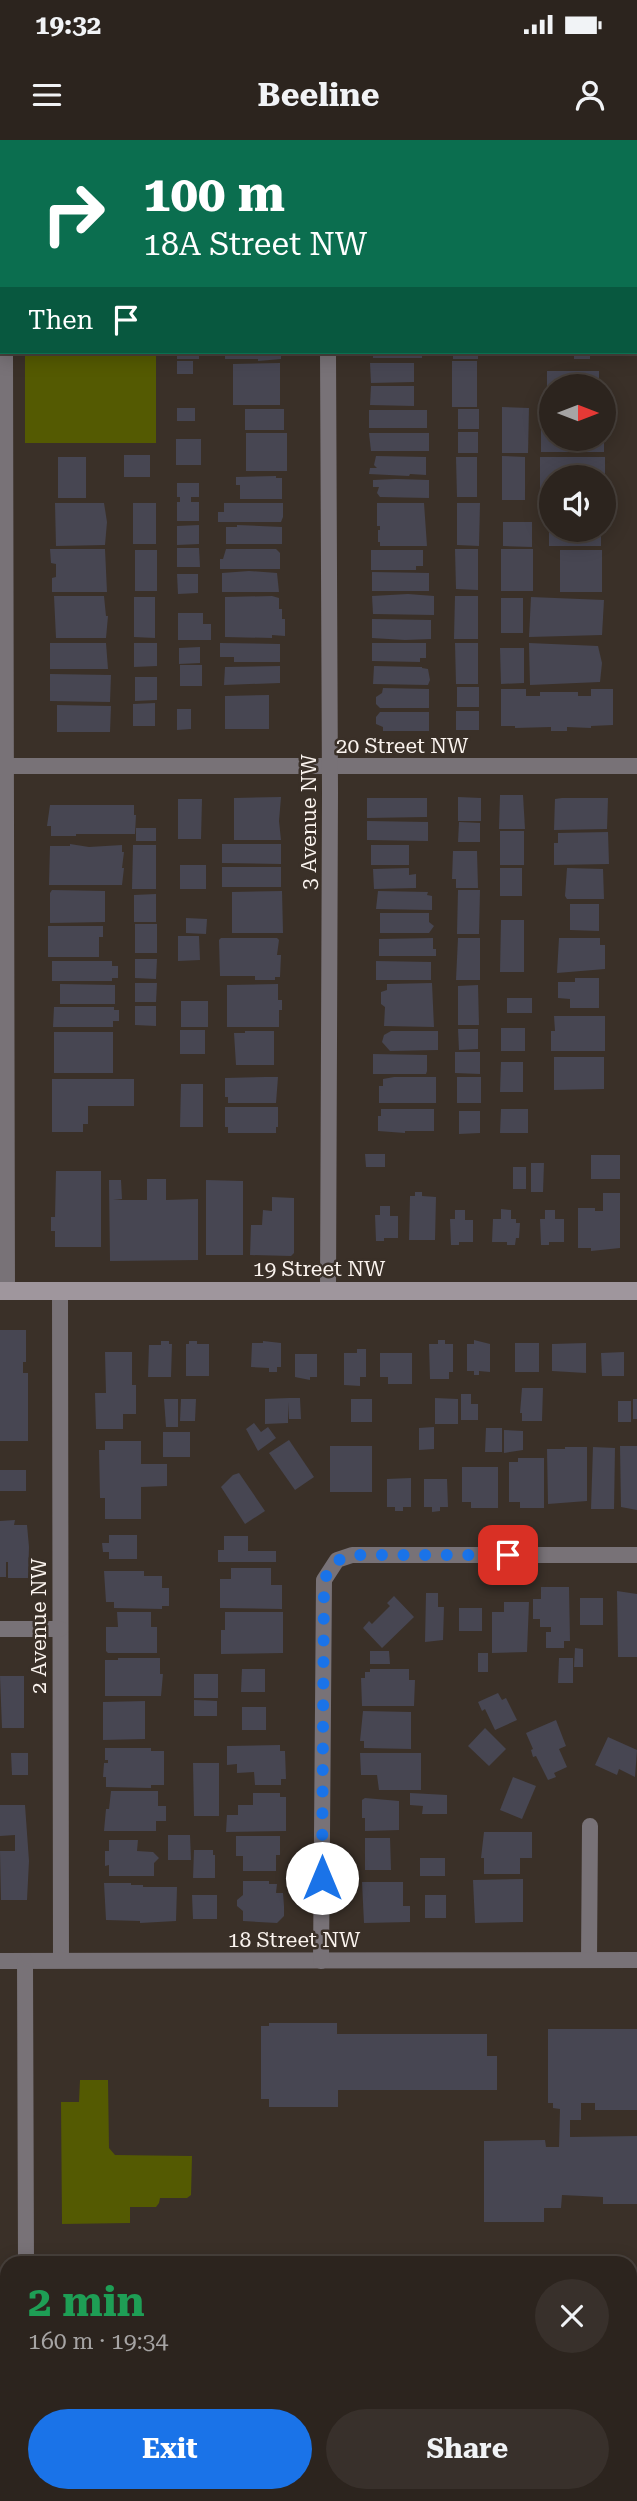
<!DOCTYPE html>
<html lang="en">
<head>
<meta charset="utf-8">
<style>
	:root { --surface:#2c241e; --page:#38302b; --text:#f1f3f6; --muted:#a6a4a4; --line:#48413c; --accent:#1a73e8 }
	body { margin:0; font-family:"Roboto Serif",serif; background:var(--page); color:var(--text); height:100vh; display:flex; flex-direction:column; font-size:26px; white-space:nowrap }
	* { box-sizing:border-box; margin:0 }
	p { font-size:23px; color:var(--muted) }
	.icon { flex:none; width:38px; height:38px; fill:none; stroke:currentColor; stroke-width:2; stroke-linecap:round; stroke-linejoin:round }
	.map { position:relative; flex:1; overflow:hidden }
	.side { position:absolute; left:0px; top:2116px; width:637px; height:247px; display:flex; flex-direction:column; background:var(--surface); border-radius:21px 21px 0 0; box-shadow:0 4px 18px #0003,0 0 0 2px var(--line) }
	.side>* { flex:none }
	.top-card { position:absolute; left:0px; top:0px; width:637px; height:214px; box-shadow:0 4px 18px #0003,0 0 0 2px var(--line); background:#0b6e4f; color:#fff; overflow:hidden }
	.needle { width:46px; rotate:90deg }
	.buttons { position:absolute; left:539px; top:234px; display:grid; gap:14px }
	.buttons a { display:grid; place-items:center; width:77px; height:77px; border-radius:50%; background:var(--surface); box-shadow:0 4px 18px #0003,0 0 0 2px var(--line); font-size:35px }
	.pin { position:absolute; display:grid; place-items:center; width:60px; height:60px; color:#fff; margin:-30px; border-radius:14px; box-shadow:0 4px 10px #0006 }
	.me { position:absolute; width:77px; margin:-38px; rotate:0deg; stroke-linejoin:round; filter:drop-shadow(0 0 5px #0008) }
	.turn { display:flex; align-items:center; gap:24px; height:147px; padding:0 28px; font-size:32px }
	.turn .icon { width:91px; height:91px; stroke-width:2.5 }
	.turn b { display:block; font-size:49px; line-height:60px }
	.then { display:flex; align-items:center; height:66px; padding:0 28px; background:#0003; gap:14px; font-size:26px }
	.round { display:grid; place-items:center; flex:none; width:74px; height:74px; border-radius:37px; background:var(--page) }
	.head { display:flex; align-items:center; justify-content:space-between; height:119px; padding:0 28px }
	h1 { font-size:42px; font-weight:700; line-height:52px; color:#1e9e55 }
	.action { display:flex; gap:14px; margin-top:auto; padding:14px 28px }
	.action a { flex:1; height:80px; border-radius:42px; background:var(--accent); color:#fff; font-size:28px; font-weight:700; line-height:80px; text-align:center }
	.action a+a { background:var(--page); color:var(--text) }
	.status { display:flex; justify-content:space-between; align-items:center; height:49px; padding:0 35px; background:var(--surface); direction:ltr }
	.status svg { height:19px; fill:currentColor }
	header { display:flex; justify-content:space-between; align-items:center; height:91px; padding:0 28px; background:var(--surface); font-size:32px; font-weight:700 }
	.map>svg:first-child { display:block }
</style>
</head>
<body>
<div class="status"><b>19:32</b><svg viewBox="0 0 49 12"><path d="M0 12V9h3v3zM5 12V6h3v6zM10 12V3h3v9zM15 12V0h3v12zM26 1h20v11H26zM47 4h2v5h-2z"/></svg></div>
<header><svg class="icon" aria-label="menu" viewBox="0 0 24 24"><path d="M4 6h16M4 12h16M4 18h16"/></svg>Beeline<svg class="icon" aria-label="person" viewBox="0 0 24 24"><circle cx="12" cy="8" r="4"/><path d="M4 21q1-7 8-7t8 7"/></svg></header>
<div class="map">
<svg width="637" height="2361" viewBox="0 0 637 2361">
	<rect width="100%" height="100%" fill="#3a3028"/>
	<!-- green -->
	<g fill="#545a02">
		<rect x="25" y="212" width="131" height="91"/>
		<path d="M80,1940h28l1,68 6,7 77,1 -1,39 -4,3h-27l-1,5 -3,4h-26v16l-68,1 -1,-122h18z"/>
		<path d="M630,2282l7,8v71h-132v-5h125z"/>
		<path d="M78,2356h340v2h-59l-1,3h-100v-2l-180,2z"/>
	</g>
	<!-- building -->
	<g fill="#474652">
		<rect x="177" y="212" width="22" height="7"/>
		<path d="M225,212h56v7l-23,2v-2h-33z"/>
		<rect x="373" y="212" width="49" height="6"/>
		<rect x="453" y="212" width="25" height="7"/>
		<path d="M563,212h37v4h-10v3h-16v-3h-11z"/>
		<rect x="177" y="221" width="16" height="13"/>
		<rect x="452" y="221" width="25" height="46"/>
		<path d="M280,223v42h-47v-41z"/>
		<path d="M370,223h44v19l-43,1z"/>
		<path d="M547,231h52v16h-48v16h-4z"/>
		<path d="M371,246h43v20l-44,-1z"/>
		<path d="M502,267l27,1 -1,45h-26z"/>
		<rect x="177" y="268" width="18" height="13"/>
		<rect x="245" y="269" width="39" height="21"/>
		<rect x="458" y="269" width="21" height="20"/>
		<rect x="369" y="270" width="58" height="18"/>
		<path d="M541,271h10v28h53v13h-63z"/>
		<rect x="458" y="292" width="20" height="21"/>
		<rect x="246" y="293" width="41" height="38"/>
		<path d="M369,293h60v18h-58z"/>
		<rect x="176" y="299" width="25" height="26"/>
		<rect x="124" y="315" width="26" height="22"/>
		<path d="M376,316l50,1v18l-16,-1 -1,2 -40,-2 1,-6h7l-3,-3z"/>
		<path d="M502,316l23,1v43h-23z"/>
		<rect x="58" y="317" width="28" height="41"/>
		<path d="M456,317h21v40h-20z"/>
		<path d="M540,317h65v21h-54v20h-11z"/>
		<path d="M276,336v2h6v21h-42v-14h-4v-8z"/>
		<path d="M396,339l33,1v18l-49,-1 -3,-4 2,-6h-6v-7z"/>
		<path d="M177,343h22v14h-8v5h8v19h-22v-19h3v-5h-3z"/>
		<path d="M55,363h49l3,19 -2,23 -49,1z"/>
		<rect x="133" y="363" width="23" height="41"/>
		<path d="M224,363h59v14l-2,5h-63v-10h6z"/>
		<path d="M377,363h47l3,43h-47v-4h-2v-12h2v-4h-3z"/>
		<path d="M457,363h23l-1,43 -22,-1z"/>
		<path d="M549,374h2v16h50v16h-52z"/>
		<path d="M503,382h29v25l-29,-1z"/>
		<path d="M199,385v19l-22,1v-19z"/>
		<path d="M237,385l45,2v17h-56v-17h11z"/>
		<path d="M177,408h22l1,19h-23z"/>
		<path d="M50,409h55l2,43h-55v-14l4,-1v-13l-5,-1z"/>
		<path d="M226,409h50l4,4v16h-60v-10h3z"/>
		<path d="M455,409h23v41l-22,-1z"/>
		<rect x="501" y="409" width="32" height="42"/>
		<rect x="135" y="410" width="22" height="41"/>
		<path d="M371,410h52v16h-7v4h-45z"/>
		<rect x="560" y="410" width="42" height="42"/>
		<path d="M249,431l28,2 2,19h-57v-19z"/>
		<path d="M372,432l57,1v18h-57z"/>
		<path d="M177,434h21v19l-20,1z"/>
		<path d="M408,454l26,2v19l-61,-1 -1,-18z"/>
		<path d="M54,456h50l2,20h2l-2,22h-50z"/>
		<path d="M272,456l7,2v11h3v10h3v17l-13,-1v3l-47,-1v-40z"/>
		<path d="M455,456h23v43h-24z"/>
		<path d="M134,457h21v41l-21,-1z"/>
		<path d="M531,457l73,3 -2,35 -73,2z"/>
		<rect x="501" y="458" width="22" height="35"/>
		<path d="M178,473h25v11h8v16h-33z"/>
		<path d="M372,479l59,1v19l-26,1 -33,-2z"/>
		<path d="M50,503h56l2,26h-58z"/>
		<path d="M134,503h23v23l-23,1z"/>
		<path d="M220,503l60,1v18h-46v-5h-14z"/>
		<path d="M372,503h54v15h-6v4l-48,-1z"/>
		<path d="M455,503h23v41h-22z"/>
		<path d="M529,503l69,3 4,17 -2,19 -70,3z"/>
		<path d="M200,507v16l-21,1v-16z"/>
		<path d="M500,508h24v35l-23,1z"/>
		<rect x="180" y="525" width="22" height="21"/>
		<path d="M280,526v17l-56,2 1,-18z"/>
		<path d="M374,526l48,1v1l6,1 2,11 -2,5 -55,-1z"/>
		<path d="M50,534l61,1 -1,27 -60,-1z"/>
		<path d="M135,537h22v23l-22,1z"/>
		<rect x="457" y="547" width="22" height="20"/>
		<path d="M383,548l46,1v19h-49l-4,-4v-7l6,-4z"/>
		<path d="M501,549h25v7h14v-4h38v4h13v-7h22v36l-22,1v2l-24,-1v4h-16v-4l-36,1v-2h-14z"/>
		<path d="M269,555v34h-44v-33z"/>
		<path d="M155,563v23h-22v-22z"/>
		<path d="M57,565l54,1 -1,26h-53z"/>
		<path d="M177,569h14v20l-14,1z"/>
		<rect x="456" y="571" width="23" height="19"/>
		<path d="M380,572h49v19h-46v-4l-7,-3v-7z"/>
		<path d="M500,655h23l2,34h-26z"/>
		<path d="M281,657l-2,24 2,19h-47v-42z"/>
		<path d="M458,657l23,1v23h-23z"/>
		<path d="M367,658h60v19l-60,1z"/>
		<path d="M562,658h46l-1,31 -53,1 1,-31z"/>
		<path d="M178,659h24l-1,40h-23z"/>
		<path d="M50,665h84v10h2l-1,19h-59v2h-25v-10h-4z"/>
		<path d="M367,681l61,1v19l-61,-1z"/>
		<path d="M459,682l21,1v19h-22z"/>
		<rect x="136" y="688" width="20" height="13"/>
		<rect x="500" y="691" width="24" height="34"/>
		<path d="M608,692l1,32 -55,1v-22h4v-10z"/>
		<path d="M70,704l19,3 33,-2v7h2l-2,16h2l-2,17h-73l1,-39h20z"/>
		<path d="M222,704h59v20l-59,-1z"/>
		<path d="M133,705h23v44h-24z"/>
		<rect x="371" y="705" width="38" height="20"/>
		<path d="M453,711h24l1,37h-22v-9h-4z"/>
		<rect x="180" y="725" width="26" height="24"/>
		<rect x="222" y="727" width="59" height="20"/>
		<path d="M409,728v7l7,-1v14l-42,1 -1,-20z"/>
		<rect x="500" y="728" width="22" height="28"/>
		<path d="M567,728l36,1 1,30h-37l-2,-3z"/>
		<path d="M52,750l53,1v31l-55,1v-30z"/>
		<path d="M458,750h22l-1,44h-22z"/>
		<path d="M282,751l1,42h-51v-41z"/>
		<path d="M378,751l50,1 -1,3 5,1v14l-56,-1z"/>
		<path d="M156,754v28h-22v-27z"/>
		<path d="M570,764h29v27l-29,-1z"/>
		<path d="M380,773h49v9l5,4 -5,7h-49z"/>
		<path d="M186,778l21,1 -1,15 -20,-1z"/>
		<path d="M501,780h23v52h-24z"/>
		<rect x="135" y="784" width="22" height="29"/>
		<path d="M48,786h55v11h-4v20h-51z"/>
		<path d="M178,796h21l1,24 -22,1z"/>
		<path d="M221,798h56l2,2 -2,15h4l-1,22h-5v3h-20v-4h-35l-1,-36z"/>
		<path d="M433,798v11h3v7h-57v-17z"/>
		<path d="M458,798h22v42h-24z"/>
		<path d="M559,798h41v7h5v24l-48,4z"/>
		<path d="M135,819h22l-1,20 -21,-1z"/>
		<path d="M52,821h60v5h6v12h-6v3h-60z"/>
		<path d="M376,821l55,1v18h-55z"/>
		<path d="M575,838h24v30h-29v-9l-12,-1v-16h17z"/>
		<path d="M135,843h22l-1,19h-21z"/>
		<path d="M432,843l2,44 -50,-1 1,-19 -4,-3v-12l6,-2v-6z"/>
		<path d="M60,844l55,1v19h-55z"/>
		<path d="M278,844v16h4v10h-3v17h-52v-42z"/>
		<path d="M478,845l1,40h-21v-39z"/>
		<rect x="507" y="858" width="25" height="15"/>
		<rect x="181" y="861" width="27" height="26"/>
		<path d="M135,866h21v20l-21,-1z"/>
		<path d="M54,867h60v3h5v11h-6v6h-60z"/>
		<path d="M554,876h51v35h-54v-20h4z"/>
		<rect x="501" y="888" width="24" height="23"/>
		<path d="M458,889h20v20l-19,1z"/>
		<rect x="180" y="890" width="25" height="24"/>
		<path d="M245,891h29v34h-38l-2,-32h11z"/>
		<path d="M391,891h47v19l-48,1 -8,-9 2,-7z"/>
		<rect x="54" y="892" width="59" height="41"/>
		<path d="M455,912h25v22l-25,-1z"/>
		<path d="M373,914l54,1v16l-1,3h-53z"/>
		<path d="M554,917h50v32l-50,1z"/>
		<path d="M501,922h22v30h-23z"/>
		<path d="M266,937h12l-2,26h-48v-6h-3v-19z"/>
		<path d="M394,937h42v26h-57v-17h4v-7z"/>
		<rect x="457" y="937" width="24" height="26"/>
		<path d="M52,939h82v27h-46v18h-5v8h-31z"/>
		<path d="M181,944h22v43h-23z"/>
		<path d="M225,967h53v20h-2v6h-48v-6h-3z"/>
		<path d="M381,969h53v22h-29v2l-27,-2v-15h3z"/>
		<path d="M501,969h27v24h-28z"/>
		<path d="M459,971h21v22l-21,1z"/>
		<path d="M365,1014h20v13h-19z"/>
		<rect x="591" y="1015" width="29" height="24"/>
		<path d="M531,1023h13l-1,29h-12z"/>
		<rect x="513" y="1027" width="13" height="22"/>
		<path d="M56,1031h45v76h-46v-16h-4v-14h4z"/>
		<path d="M147,1039h19v21l32,-1v61l-88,1 -1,-81h12l1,19 -9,1h34z"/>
		<path d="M206,1040l37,1v74h-37z"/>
		<path d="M415,1052h7v4l14,1 -1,43h-26l1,-44h5z"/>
		<path d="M603,1053h17v55l-29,3v-3h-13v-40h17v3h8z"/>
		<path d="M272,1057l22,1v55l-3,3 -41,-1 1,-30h11l1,-15 9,1z"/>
		<path d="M380,1066h10v10h8v22h-14v3h-8l-1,-26h5z"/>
		<path d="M501,1069l10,1v9h5v4h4l-1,15h-3l-1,7h-8v-3h-15l1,-23h8z"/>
		<path d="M455,1070h10v10h8v22h-14v3h-8l-1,-26h5z"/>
		<path d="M545,1070h10v9h9v23h-15v3h-8l-1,-26h5z"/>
		<path d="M0,1190h26v32h-3v11h5v68h-28z"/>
		<path d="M438,1200h7v4h8v28h-4v7h-19l-1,-35h9z"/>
		<path d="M474,1200l16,4v28l-11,-1v4h-5v-4h-7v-27h7z"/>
		<path d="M161,1201h8v3h3l-1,33h-23l1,-32h12z"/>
		<path d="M189,1201h8v3h12v32h-23v-32h3z"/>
		<path d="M263,1201l18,2v24h-4v5h-8v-4l-18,-1 1,-24h11z"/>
		<rect x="515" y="1203" width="24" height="29"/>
		<path d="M586,1203v30l-34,-2v-27z"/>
		<path d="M357,1209h9v28h-6v9l-16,-1v-32h13z"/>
		<path d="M105,1212h27v33h4v29h-13v15h-27l-1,-36h11z"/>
		<path d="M624,1212v24h-22l-1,-23z"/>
		<path d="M380,1213h32v31h-24v-7h-8z"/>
		<path d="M295,1214h22v23h-7v3l-15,-3z"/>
		<path d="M522,1248h21l-1,33h-20v-8h-2z"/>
		<path d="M461,1254h10v10h7v16h-17z"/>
		<path d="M289,1258h11l1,21h-12l-1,-17v21l-23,1v-25z"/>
		<path d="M435,1258l23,1v25h-23z"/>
		<path d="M164,1259h14v28h-12z"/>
		<path d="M181,1259h15l-1,22h-15z"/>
		<rect x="351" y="1259" width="21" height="23"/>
		<rect x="633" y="1259" width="4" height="20"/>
		<rect x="618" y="1261" width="13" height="21"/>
		<path d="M254,1283l7,9 7,-5 8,11 -18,13 -12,-22z"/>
		<path d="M434,1287v22l-15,1v-22z"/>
		<path d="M486,1288h16v24h-17z"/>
		<path d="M504,1290l19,1v19l-19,3z"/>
		<rect x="163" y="1292" width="27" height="25"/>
		<path d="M289,1300l25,37 -19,13 -26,-37z"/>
		<path d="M105,1301h36v23h26v22l-26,1v32h-36v-21h-5l-1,-48h6z"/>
		<rect x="330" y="1306" width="42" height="46"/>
		<path d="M620,1306h17v64l-16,-3z"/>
		<path d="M565,1307h22v54l-39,3 -1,-55h18z"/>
		<path d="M593,1307l22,1 -1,61h-23z"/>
		<path d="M518,1318h26v50h-24v-6h-11v-40h9z"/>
		<path d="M462,1327h36v41h-27v-6h-9z"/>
		<rect x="0" y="1330" width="26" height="21"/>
		<path d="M239,1333l26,38 -20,13 -24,-37 12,-12z"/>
		<path d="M411,1338v29h-8v4h-8v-4h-8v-28z"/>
		<path d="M424,1339h23l1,28h-8v4l-8,1v-5h-8z"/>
		<path d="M15,1380l-1,5h13l2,22 -1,31h-20v-16h-2v15h-6v-56z"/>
		<path d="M109,1395h28v24h-28v-7h-6l-1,-9h7z"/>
		<path d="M224,1396h24v15h28v11h-58v-12h6z"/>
		<path d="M231,1428h40v17h11v24l-62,-1v-29h11z"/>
		<path d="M104,1431h40v5h18v12h7v18h-7v3l-48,-1v-6h-8z"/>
		<path d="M541,1447h28l1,54h-6v7h-18v-16h5v-5h-11v-8h-7v-20h8z"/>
		<path d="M617,1451l20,3v63h-19z"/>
		<path d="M426,1453h12v14h6l-1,33 -18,2z"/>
		<path d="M394,1456l20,21 -32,31 -19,-20 6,-7 3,3 18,-18 -3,-3z"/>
		<rect x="580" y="1458" width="23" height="27"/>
		<path d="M504,1462h25l-2,50 -35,1v-41h12z"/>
		<rect x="459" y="1468" width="23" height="23"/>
		<path d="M117,1472h34v15h6v26h-49l-2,-2v-24h12z"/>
		<path d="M225,1472h58v41l-62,1v-24h4z"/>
		<path d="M575,1508l8,1v18h-9z"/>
		<path d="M370,1511h19l1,13h-20z"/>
		<rect x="478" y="1513" width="10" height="19"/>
		<path d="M118,1518h42v16h3l-2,22h-56v-36h13z"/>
		<path d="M559,1518h14v25h-15z"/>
		<path d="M242,1529h23v23h-24z"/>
		<path d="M370,1529h39v11h6l-1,26h-52l-1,-28h4v-6h5z"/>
		<rect x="194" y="1534" width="24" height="24"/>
		<path d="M0,1536h24v52h-22z"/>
		<path d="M498,1553l4,7 4,-2 11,22 -22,10 -10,-21 -3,2 -4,-9z"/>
		<path d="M194,1560l23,1v15h-23z"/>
		<path d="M145,1561v38l-42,1v-38z"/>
		<rect x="242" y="1567" width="24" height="23"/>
		<path d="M363,1571l48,1v37l-47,-1v-7h-4z"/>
		<path d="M556,1580l10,26 -7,3 8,18 -13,6 2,4 -8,3 -12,-24 -3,1 -2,-7 2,-1 -7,-16z"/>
		<path d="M485,1588l21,21 -17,17 -21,-20z"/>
		<path d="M608,1597l29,13 -2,27 -16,-8 -2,6 -22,-10z"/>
		<path d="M280,1605v6h5l1,28h-5v6h-26l-1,-13 -17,1v-9l-10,1v-19z"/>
		<path d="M105,1608h46v3h13v34h-13v3l-45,-1v-10h-3l1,-14h4v-3h-3z"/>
		<path d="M11,1613h17v22h-16z"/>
		<path d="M360,1613h61v37h-42l-2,-15h-16z"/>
		<path d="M193,1623h26v53h-25z"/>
		<path d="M513,1637l23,9 -14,33 -22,-9z"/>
		<path d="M111,1651h47v15h8v15h-10v10h-52l2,-22h3z"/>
		<path d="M253,1653h27v4h6v34l-60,1 1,-17h11v-10h15z"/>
		<path d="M410,1653l37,2v19h-25l1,-8 -13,-1z"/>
		<path d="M365,1658l34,3v29l-34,1v-13h-3v-18z"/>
		<path d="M0,1665h25l4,56 -2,39h-26l-1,-49h15v-16l-15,1z"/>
		<path d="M484,1692h48v26h-12v16h-36v-16h-3z"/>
		<path d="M168,1695h22l1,25h-23z"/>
		<path d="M236,1696h44v19h-4v16h-33v-15h-7z"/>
		<path d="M365,1698h25l1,32h-26z"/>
		<path d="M109,1700h29l-1,11 16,1 6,6 -5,5v13h-45v-11l-4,1v-15h4z"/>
		<path d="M194,1710h19v5h2v23h-22z"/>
		<rect x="420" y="1718" width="25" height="18"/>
		<path d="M523,1739v43l-48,1 -2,-43z"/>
		<path d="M243,1741h26v3h8l-1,9h7l1,13v10l-7,7 -34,-2v-10l-6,-5v-6l6,-5z"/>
		<path d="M362,1742h41v24h7v16l-46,1z"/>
		<path d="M104,1743h27v2h12v2h34l-1,34 -36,2v-2l-34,-1z"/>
		<path d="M192,1755h25v24h-24z"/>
		<rect x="425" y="1755" width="21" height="23"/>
		<path d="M269,1883h68v11h150v22h10v34h-159v17h-69v-8h-8v-73h8z"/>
		<path d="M548,1889h89v81h-42v-7h-14v17h-11v17l67,-1v68h-34v-7l-41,-2 -1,13h-17v14h-60v-81l61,-1 1,7h13l1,-38 -7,-1v-5h-5z"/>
	</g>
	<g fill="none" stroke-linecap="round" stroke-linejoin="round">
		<!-- street -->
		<g stroke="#787277" stroke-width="16">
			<path d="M5,0v2"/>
			<path d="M328,2v-2"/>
			<path d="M0,96h2"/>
			<path d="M635,99h2"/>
			<path d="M5,212l2,939"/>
			<path d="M0,626h637"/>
			<path d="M60,1151l1,669"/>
			<path d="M328,1152l2,-500 -2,-440"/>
			<path d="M0,1489h60"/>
			<path d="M589,1820l1,-134"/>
			<path d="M0,1821l637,-1"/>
			<path d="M25,1821l1,302"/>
			<path d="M321,1821l3,-381 13,-20 15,-5h285"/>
			<path d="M26,2356v5"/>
		</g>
		<!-- secondary -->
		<path stroke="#9f969d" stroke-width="18" d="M0,1151h637"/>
	</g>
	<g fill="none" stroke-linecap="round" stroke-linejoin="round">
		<!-- route -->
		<path stroke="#1a73e8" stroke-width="12" stroke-dasharray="0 21.6" d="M322,1738l2,-298c9,-16 10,-20 28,-25h156"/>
	</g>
	<g text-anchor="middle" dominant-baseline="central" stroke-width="5" stroke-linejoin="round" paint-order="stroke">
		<!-- street labels -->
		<g font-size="21" fill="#faf3ee" stroke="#3a3028">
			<text x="402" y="606">20 Street NW</text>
			<text transform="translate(309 682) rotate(-90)">3 Avenue NW</text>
			<text x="319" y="1129">19 Street NW</text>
			<text transform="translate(39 1486) rotate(-90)">2 Avenue NW</text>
			<text x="294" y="1800">18 Street NW</text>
		</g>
	</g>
</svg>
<div class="buttons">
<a><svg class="needle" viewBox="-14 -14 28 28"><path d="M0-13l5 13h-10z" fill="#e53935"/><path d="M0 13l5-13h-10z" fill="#a6a4a4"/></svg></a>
<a><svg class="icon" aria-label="sound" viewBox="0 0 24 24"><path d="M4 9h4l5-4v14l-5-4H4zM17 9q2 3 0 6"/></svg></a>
</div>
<div class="pin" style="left:508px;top:1415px;background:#d93025"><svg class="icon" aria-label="arrive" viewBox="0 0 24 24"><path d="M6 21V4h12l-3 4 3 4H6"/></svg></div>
<svg class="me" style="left:322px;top:1738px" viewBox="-20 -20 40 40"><circle r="19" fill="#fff"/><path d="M0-13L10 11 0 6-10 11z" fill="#1a73e8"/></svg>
<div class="top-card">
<div class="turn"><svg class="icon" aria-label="right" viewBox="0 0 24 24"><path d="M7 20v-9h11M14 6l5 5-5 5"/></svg><div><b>100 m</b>18A Street NW</div></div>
<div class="then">Then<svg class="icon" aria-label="arrive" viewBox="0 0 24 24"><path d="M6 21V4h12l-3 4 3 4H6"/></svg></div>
</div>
<section class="side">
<div class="head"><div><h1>2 min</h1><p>160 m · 19:34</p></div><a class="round"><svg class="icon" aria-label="close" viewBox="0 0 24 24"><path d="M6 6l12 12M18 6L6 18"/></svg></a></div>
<div class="action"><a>Exit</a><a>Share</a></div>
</section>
</div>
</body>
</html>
